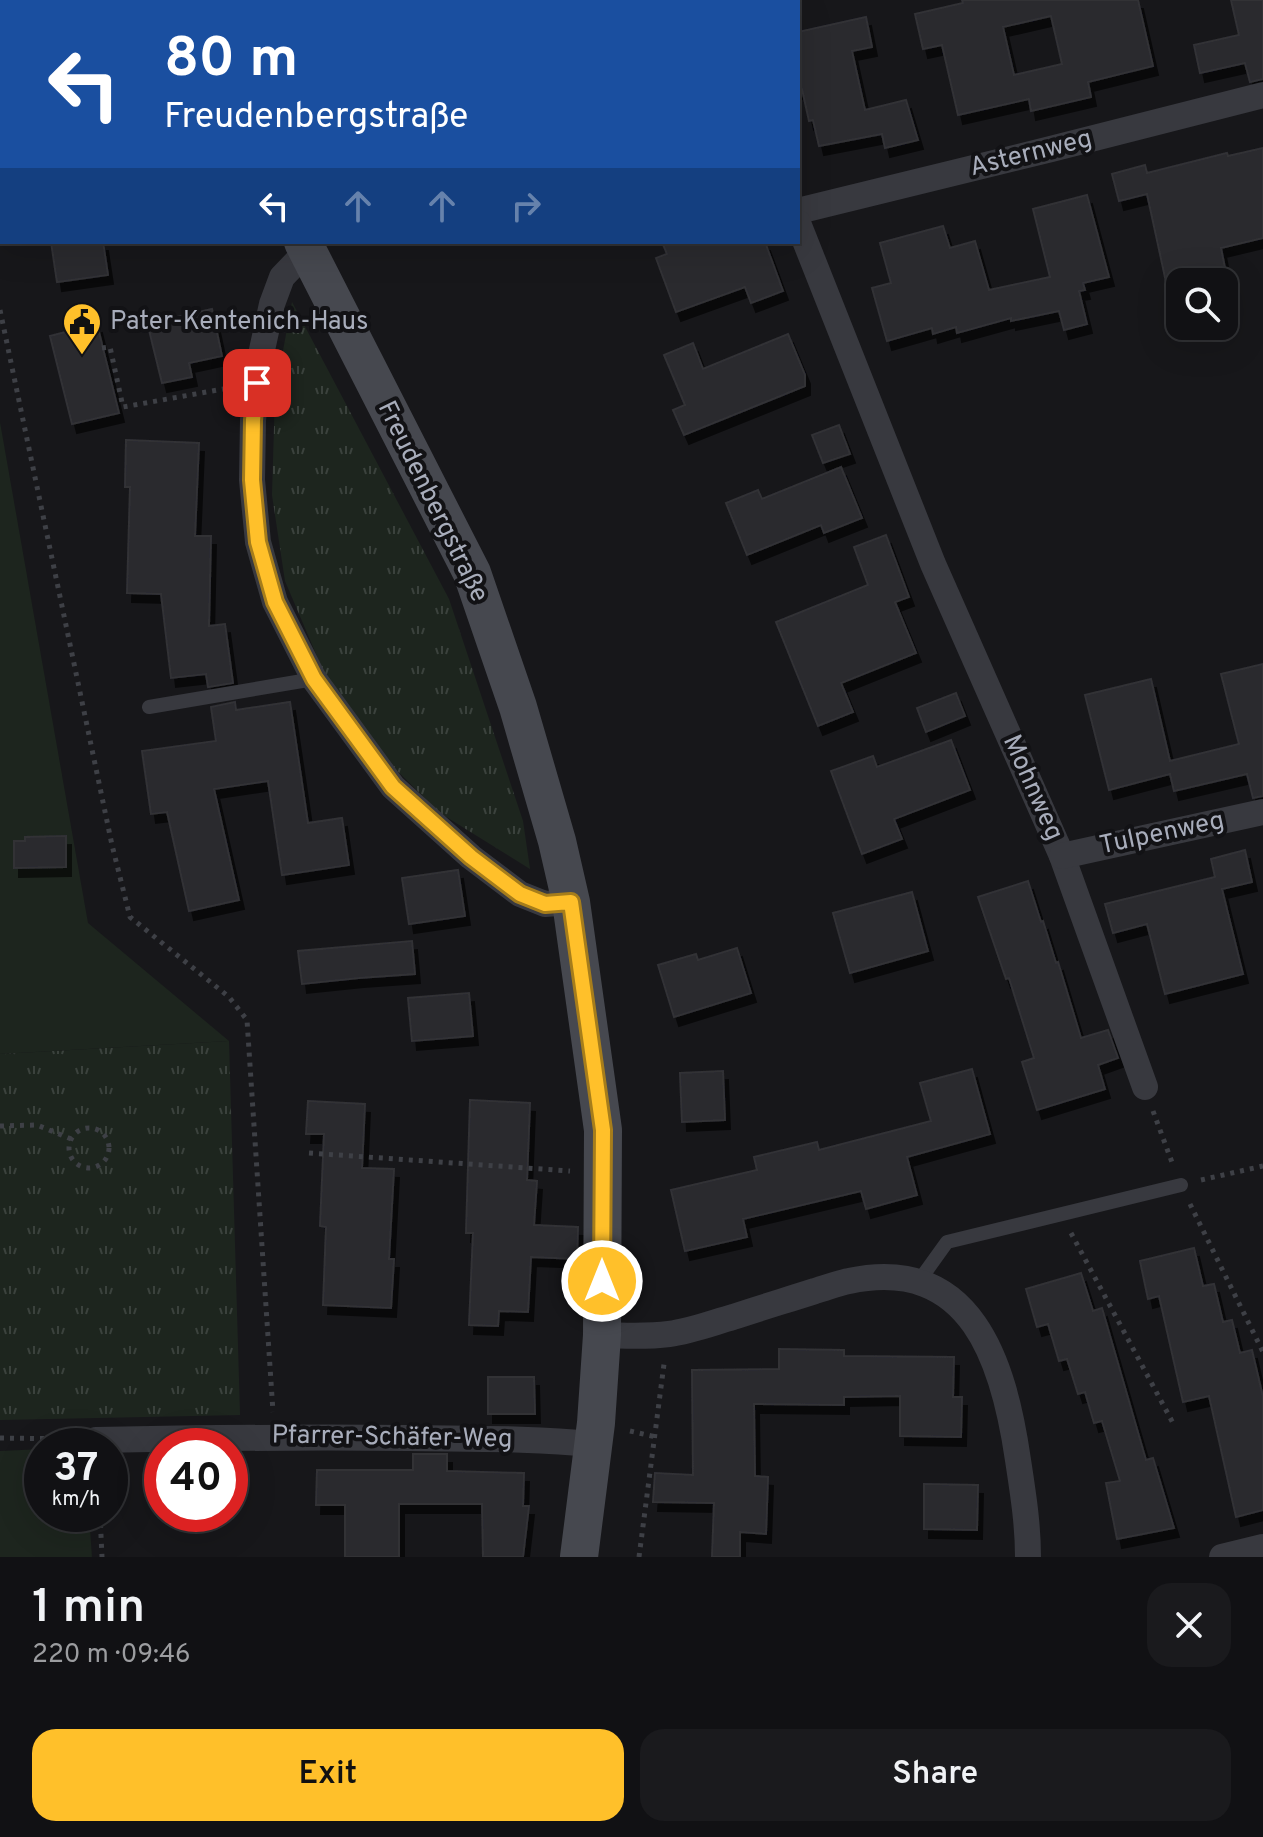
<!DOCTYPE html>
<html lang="en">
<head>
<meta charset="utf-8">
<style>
	:root { --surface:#111114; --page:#1a1a1d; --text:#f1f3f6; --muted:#9c9da0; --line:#303134; --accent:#ffc02a }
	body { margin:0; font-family:Overpass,sans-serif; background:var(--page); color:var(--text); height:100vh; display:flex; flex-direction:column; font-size:30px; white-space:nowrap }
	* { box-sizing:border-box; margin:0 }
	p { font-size:26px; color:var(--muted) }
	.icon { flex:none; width:44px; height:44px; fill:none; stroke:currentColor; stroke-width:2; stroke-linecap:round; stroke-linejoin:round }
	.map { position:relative; height:1557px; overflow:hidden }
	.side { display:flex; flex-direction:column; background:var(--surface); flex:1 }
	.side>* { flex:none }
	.top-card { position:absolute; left:0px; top:0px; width:800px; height:244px; box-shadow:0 8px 32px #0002,0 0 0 2px var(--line); background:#1a4fa0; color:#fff; overflow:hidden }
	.controls { position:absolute; left:1166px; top:268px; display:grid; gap:16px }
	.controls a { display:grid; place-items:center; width:72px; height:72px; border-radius:16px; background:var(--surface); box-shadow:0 8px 32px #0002,0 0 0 2px var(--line); font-size:40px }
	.speed { position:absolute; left:24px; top:1428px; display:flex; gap:16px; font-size:40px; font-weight:700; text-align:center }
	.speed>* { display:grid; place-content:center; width:104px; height:104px; border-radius:50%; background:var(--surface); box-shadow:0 8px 32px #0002,0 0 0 2px var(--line); line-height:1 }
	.speed small { font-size:20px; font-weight:400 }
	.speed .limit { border:12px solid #d22; background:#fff; color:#111 }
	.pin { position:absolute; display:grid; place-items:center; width:68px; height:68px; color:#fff; margin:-34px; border-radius:16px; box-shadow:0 4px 12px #0006 }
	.me { position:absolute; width:88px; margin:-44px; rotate:0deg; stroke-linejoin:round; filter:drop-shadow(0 0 6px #0008) }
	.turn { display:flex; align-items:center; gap:28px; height:168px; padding:0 32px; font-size:36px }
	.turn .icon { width:104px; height:104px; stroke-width:2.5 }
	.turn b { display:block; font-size:56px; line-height:68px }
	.lanes { display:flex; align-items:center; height:76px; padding:0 32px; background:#0003; justify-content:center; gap:40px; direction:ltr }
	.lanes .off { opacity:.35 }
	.round { display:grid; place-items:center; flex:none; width:84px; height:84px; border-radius:24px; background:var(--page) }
	.head { display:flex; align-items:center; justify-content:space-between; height:136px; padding:0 32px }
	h1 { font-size:48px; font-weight:600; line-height:60px }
	.action { display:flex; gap:16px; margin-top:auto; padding:16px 32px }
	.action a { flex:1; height:92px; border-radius:24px; background:var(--accent); color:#111; font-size:32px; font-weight:600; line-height:92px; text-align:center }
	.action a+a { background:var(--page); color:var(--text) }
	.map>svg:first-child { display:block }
</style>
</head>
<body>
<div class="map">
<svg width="1263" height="1557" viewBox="0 0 1263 1557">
	<defs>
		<pattern id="park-tufts" width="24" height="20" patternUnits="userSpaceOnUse" patternTransform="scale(2)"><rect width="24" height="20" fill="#1d251e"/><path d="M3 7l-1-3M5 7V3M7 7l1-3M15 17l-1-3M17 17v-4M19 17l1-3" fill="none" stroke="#3b423d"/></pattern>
		<filter id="shadow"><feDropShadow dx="5" dy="9" stdDeviation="0" flood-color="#0009"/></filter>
	</defs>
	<rect width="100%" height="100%" fill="#17171a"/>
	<!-- park -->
	<g fill="url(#park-tufts)">
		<path d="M292,302l157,297 74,222 7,48 -90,-56 -67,-66 -48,-72 -40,-94 -13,-86 3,-101z"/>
		<path d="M229,1041l11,374 -240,5v-366z"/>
	</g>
	<!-- garden -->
	<g fill="#1d251e">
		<path d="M0,422l88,501 141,118 -229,13z"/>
		<path d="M42,1449v65h47l3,43h-92v-106z"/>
	</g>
	<!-- building -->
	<g fill="#2a2a2e" stroke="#313136" stroke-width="2" fill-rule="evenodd" filter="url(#shadow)">
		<path d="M962,0h176l15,66 -65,16 3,15 -60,14 -2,-12 -71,16 -16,-70 -19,4 -8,-35 48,-11zM1051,16l11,48 -48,11 -11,-48z"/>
		<path d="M1231,0h32v79l-13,3 -5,-19 -45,10 -6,-28 45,-10z"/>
		<path d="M866,17l6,30 -20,4 13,59 41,-10 12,40 -33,8 -3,-14 -63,12 -6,-26 -4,1 -7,-32 -4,1v-58z"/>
		<path d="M1263,148v90l-42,10 6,30 -21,4h-40l-19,-88 -28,7 -7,-27 33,-9 2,8 80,-20 1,3z"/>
		<path d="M1087,195l22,82 -26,6 2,7 -6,1 8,33 -23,6 -5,-19 -48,10v-3l-54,15 -1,-6 -23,7 -1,-6 -45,13 -15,-53 19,-5 -11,-40 63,-17 7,22 25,-7 14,49 61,-13 -17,-68z"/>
		<path d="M51,242h52l5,33 -51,7z"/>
		<path d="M662,242h103l18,49 -32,12 -6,-16 -69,25 -20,-54 11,-4z"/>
		<path d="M212,309l10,47 -33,7 3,14 -30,6 -13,-53 24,-6 -1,-6z"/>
		<path d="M97,324l22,89 -47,11 -22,-88z"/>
		<path d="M788,334l17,41v11l-121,49 -11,-25 12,-5 -21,-50 29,-12 10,26z"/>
		<path d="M839,425l11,29 -27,9 -11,-28z"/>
		<path d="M126,440l73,3 -4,93h16l-2,90 16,-2 8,59 -25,4 -2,-13 -35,4 -10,-84 -34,-1 3,-106h-5z"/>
		<path d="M841,467l21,51 -38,15 -3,-8 -74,30 -21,-52 32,-13 4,9z"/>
		<path d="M886,535l23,62 -14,5 21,51 -75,30 12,29 -35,14 -42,-104 92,-37 -14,-38z"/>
		<path d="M1263,664v132l-10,2 -6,-24 -73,17 -4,-17 -61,16 -24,-95 66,-16 19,82 69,-17 -18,-70z"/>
		<path d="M956,693l9,23 -39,16 -9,-24z"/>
		<path d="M235,702l1,8 54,-8 18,121 34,-5 7,47 -67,10 -14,-94 -54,8 25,111 -50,11 -22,-99 -16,2 -9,-63 74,-10 -5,-34z"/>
		<path d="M951,740l19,50 -76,29 8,20 -40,15 -31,-83 42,-15 4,11z"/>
		<path d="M66,836v31l-52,1v-27h11v-4z"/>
		<path d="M1245,850l7,32 -30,7 21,85 -78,20 -18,-70 -34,9 -8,-29 110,-27 -4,-18z"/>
		<path d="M458,870l7,46 -56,8 -7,-46z"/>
		<path d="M1028,881l13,41 2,-1 13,42 2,-1 23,76 27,-8 10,28 -20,7 7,24 -68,21 -15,-48 12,-4 -25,-80 -3,1 -28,-82z"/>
		<path d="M912,892l16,59 -78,22 -17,-60z"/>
		<path d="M412,941l3,33 -56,4 -57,6 -4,-33z"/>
		<path d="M737,948l14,45 -77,24 -16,-52 38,-11 2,6z"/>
		<path d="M469,993l4,43 -61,5 -4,-43z"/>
		<path d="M972,1069l18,65 -83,23 10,38 -51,14 -5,-18 -118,28 4,18 -62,14 -14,-61 86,-20 -3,-13 63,-15 2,8 112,-29 -11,-38z"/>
		<path d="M723,1071l2,49 -43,2 -2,-49z"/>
		<path d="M470,1100l60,3 -3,77 10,1 -3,44 44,2 -1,32 -46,-2 -3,55 -29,-1 -1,15 -29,-1 4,-92h-7z"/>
		<path d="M308,1101l57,3 -3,64 32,1 -5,90h5l-3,49 -68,-3 3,-78 -6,-1 4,-92h-18z"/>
		<path d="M1194,1248l9,38 11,-2 9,38 9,-2 8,33 12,-3 11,47v113l-27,7 -27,-121 -26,6 -24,-106 -11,3 -8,-38z"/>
		<path d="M1081,1273l12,38 9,-3 44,152 7,-2 21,70 -57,11 -11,-56 14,-2 -18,-60 -8,2 -9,-31 -7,2 -11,-35 -8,2 -11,-37 -11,3 -11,-38z"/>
		<path d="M779,1349l65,1v6l110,1 -1,40h9l-1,40 -61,-1v-40l-56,1v8l-90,-1 1,72 13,1 -2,57 -26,-2v25h-28l2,-54 -61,-1 2,-29 38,2 -1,-105 87,-1z"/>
		<path d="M488,1377h46l1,37h-47z"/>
		<path d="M413,1454h34v17l77,2 -1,33h6l-6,51h-40l-1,-53h-83v53h-54v-52h-29l1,-35h96z"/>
		<path d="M924,1484l54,1 -1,45 -53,-1z"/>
	</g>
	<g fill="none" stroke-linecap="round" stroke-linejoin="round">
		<!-- path -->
		<g stroke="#3e4046" stroke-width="5" stroke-dasharray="4 6" stroke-linecap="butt">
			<path d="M0,310l112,535 18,72 99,80 18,23 26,392"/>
			<path d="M102,348l8,-1 13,60 106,-19"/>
			<path d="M1153,1111l20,54"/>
			<path d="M0,1126l37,-1 34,14"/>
			<circle cx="89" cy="1148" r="20"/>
			<path d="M309,1153l261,18"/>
			<path d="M1201,1180l62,-14"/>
			<path d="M1190,1204l73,148"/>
			<path d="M1071,1233l103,192"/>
			<path d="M630,1431l26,6"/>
			<path d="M0,1438l71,1"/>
			<path d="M100,1514l2,43"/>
			<path d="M639,1557l25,-193"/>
		</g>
		<!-- lane -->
		<g stroke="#38393f" stroke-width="14">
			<path d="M149,707l165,-28"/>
			<path d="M919,1281l28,-39 234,-57"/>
		</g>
		<!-- street -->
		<g stroke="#38393f" stroke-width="26">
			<path d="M708,0v2"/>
			<path d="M798,211l253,-62 212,-54"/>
			<path d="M798,223l135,341 129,292 83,231"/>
			<path d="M307,251l-25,26 -10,27 -12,55 -7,61 -1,60 6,62 17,60 39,77 79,108 78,70 49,37 25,10 26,-2"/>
			<path d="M1062,856l201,-44"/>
			<path d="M602,1335c22,1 45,2 67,-1 22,-3 43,-11 64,-17 27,-9 54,-17 82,-26 11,-3 23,-8 34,-10 123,-26 155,82 169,179 5,33 10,64 10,97"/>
			<path d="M96,1440c105,-2 209,-3 313,-2 61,1 122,0 184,6"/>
			<path d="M1222,1557l41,-10"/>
		</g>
		<!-- secondary -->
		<g stroke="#46484f" stroke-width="38">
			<path d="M183,0l1,2"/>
			<path d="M303,242l169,331 46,134 39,134 14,61 32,228 -1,205 -6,88 -17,134"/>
		</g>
	</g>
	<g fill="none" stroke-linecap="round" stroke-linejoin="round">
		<defs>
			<path id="route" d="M257,383l-4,37 -1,60 6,62 17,60 39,77 79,108 78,70 49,37 25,10 26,-2 32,228 -1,151"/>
		</defs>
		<!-- route casing -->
		<use href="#route" stroke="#a67d1b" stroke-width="20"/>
		<!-- route -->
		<use href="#route" stroke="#ffc02a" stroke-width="14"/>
	</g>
	<!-- icons -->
	<defs>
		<symbol id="civic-pin" viewBox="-11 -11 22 30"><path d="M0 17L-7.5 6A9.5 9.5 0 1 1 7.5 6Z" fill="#ffc02a" stroke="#121215"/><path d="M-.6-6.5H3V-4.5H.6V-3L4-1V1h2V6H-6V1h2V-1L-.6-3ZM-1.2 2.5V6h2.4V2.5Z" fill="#111"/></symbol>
	</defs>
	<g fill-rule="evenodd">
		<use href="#civic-pin" x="60" y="300" width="44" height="60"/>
	</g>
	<g text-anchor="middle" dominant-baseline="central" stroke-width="8" stroke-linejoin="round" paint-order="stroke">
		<!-- street labels -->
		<g font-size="26" fill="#a8adbb" stroke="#121215">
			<text transform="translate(1031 154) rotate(-14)">Asternweg</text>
			<text transform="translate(432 502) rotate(64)">Freudenbergstraße</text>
			<text transform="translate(1032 788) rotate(66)">Mohnweg</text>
			<text transform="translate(1162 834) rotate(-12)">Tulpenweg</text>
			<text transform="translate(392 1438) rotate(1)">Pfarrer-Schäfer-Weg</text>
		</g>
		<!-- poi labels -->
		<g font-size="26" fill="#a8adbb" stroke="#121215" text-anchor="start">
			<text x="110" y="322">Pater-Kentenich-Haus</text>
		</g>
	</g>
</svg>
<div class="controls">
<a><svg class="icon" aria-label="search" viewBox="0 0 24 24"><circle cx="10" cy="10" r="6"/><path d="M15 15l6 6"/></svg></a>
</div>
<div class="speed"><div>37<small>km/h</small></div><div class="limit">40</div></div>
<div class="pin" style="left:257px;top:383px;background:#d93025"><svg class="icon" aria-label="arrive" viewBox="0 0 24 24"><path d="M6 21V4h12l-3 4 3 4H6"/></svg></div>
<svg class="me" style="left:602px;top:1281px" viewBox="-20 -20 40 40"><circle r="17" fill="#ffc02a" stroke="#fff" stroke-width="3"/><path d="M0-11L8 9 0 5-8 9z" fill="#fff"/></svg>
<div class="top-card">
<div class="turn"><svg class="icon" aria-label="left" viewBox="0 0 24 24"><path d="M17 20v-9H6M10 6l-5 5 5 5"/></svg><div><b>80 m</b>Freudenbergstraße</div></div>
<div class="lanes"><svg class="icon" aria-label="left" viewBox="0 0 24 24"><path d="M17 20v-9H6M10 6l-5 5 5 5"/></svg><svg class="icon off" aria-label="ahead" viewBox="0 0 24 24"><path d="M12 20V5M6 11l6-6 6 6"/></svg><svg class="icon off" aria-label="ahead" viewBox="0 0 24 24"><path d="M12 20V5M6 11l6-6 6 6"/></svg><svg class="icon off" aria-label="right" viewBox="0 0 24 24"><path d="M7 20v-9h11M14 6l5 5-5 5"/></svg></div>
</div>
</div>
<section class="side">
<div class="head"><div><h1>1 min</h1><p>220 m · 09:46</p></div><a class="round"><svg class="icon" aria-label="close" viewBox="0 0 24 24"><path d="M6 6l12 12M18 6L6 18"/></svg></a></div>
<div class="action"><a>Exit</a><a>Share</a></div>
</section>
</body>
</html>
